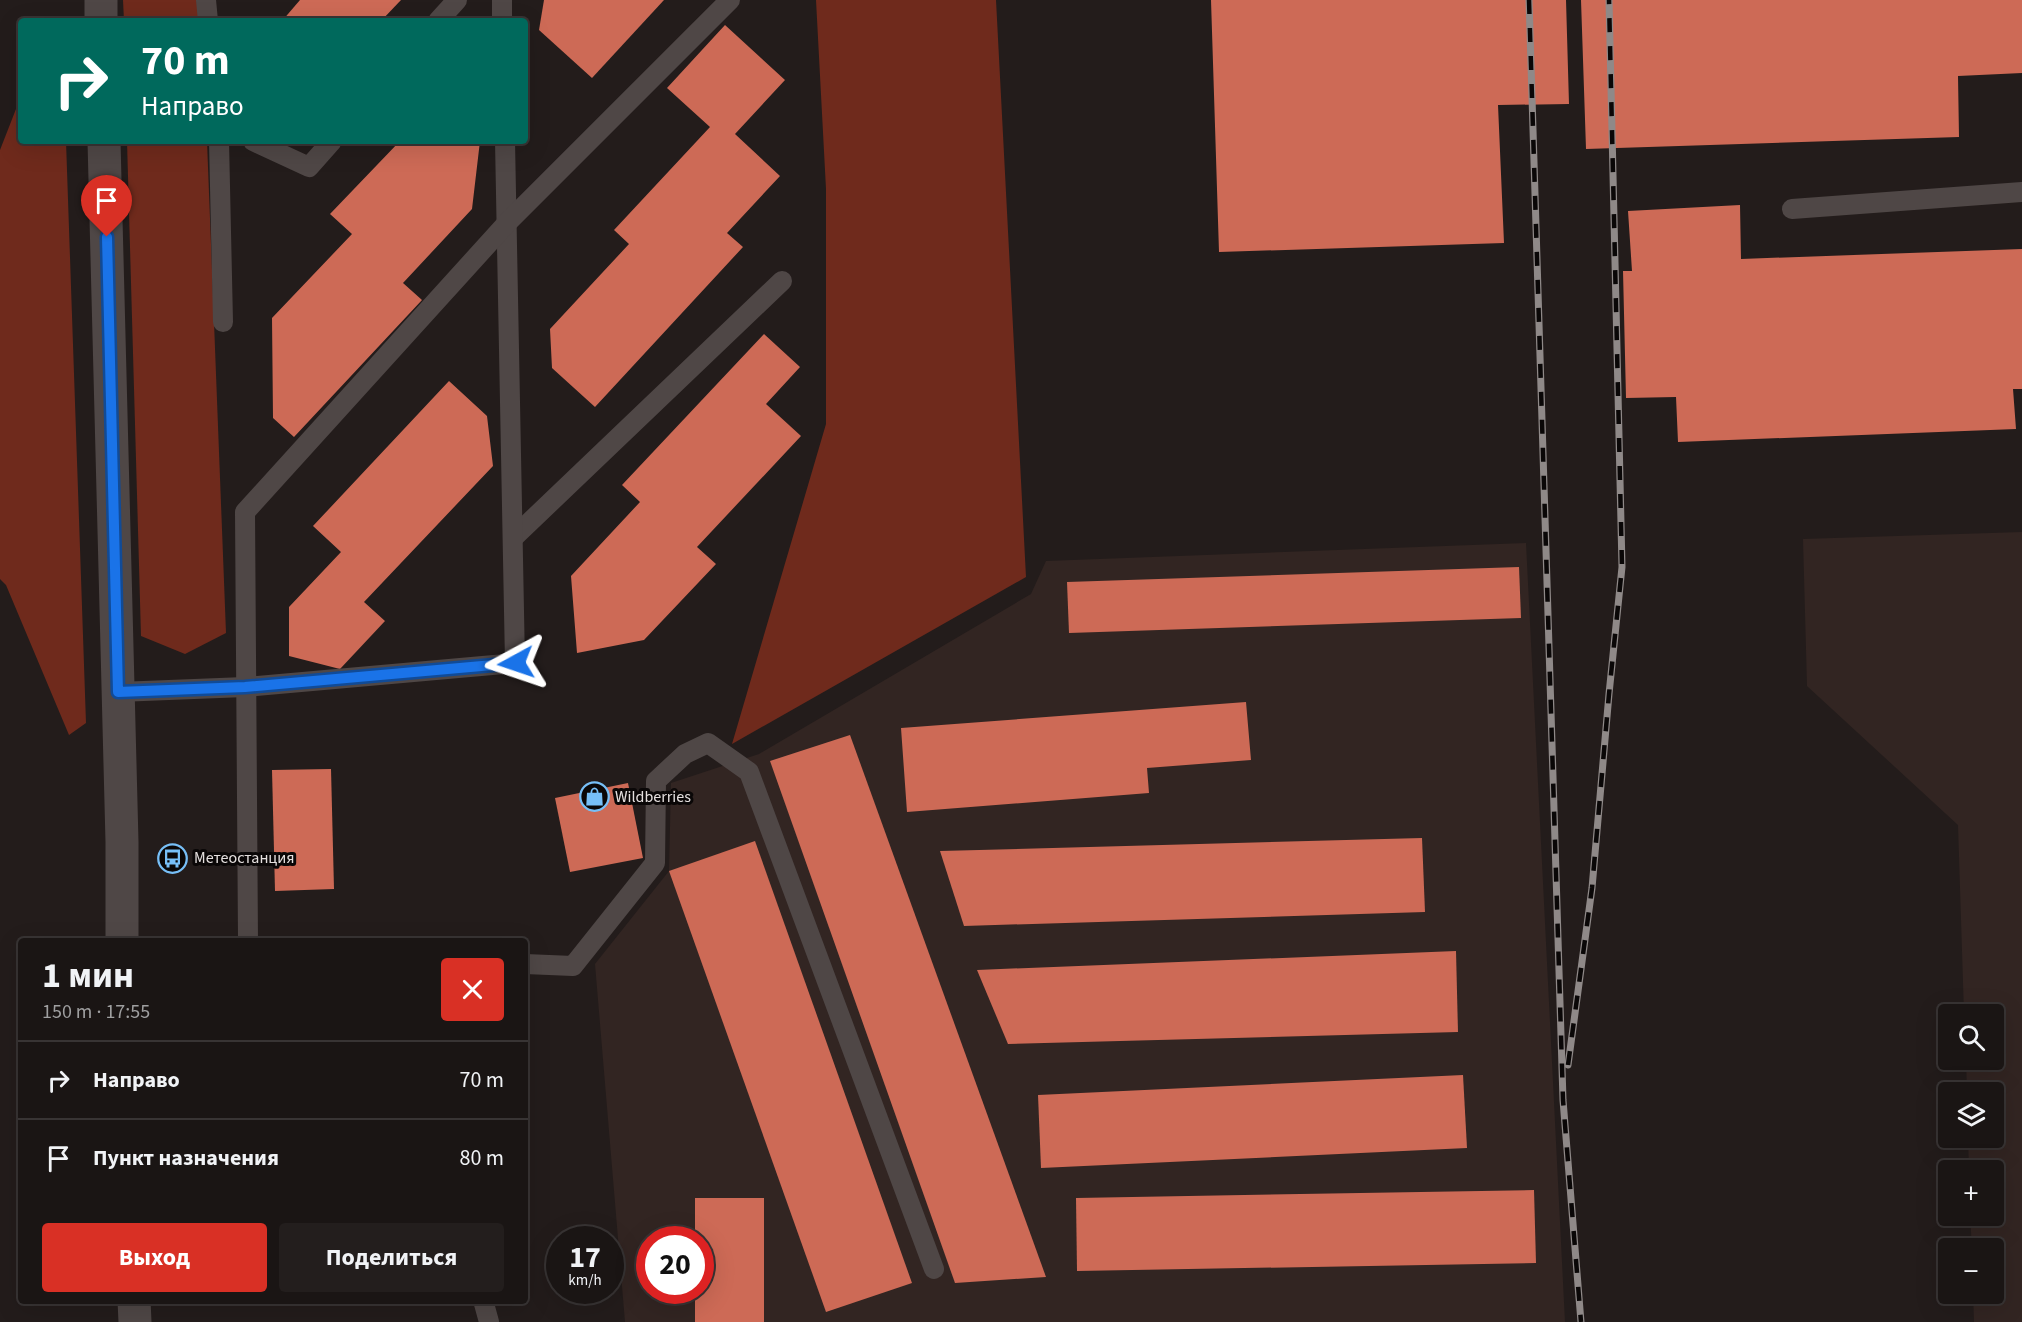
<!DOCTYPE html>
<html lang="ru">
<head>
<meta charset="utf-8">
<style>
	:root { --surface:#1a1514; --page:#231e1d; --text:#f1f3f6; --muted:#9f9fa0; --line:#383434; --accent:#d93025 }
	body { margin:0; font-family:"Source Sans 3",sans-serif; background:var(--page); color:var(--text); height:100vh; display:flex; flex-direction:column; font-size:22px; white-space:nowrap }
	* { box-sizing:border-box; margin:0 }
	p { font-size:20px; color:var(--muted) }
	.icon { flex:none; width:33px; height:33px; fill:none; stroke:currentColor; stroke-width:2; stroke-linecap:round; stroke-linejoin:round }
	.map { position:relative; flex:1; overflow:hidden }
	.side { position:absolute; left:18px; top:938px; width:510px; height:366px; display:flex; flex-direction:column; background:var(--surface); border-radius:6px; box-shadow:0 6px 24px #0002,0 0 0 2px var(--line) }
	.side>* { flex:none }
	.guide { position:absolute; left:18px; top:18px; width:510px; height:126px; border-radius:6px; box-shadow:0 6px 24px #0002,0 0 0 2px var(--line); background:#00695c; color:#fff; overflow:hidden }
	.tools { position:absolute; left:1938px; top:1004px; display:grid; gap:12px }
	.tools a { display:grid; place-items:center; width:66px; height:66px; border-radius:6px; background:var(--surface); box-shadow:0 6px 24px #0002,0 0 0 2px var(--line); font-size:30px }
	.speed { position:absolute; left:546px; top:1226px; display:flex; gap:12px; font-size:30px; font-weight:700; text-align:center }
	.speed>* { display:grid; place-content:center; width:78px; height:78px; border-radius:50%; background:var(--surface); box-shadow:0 6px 24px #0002,0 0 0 2px var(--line); line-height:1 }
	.speed small { font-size:15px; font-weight:400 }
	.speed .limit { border:9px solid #d22; background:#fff; color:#111 }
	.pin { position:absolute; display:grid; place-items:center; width:51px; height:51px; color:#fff; margin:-62px -26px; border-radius:50% 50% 50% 0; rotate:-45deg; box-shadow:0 0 6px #0007 }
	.pin .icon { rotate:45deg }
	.me { position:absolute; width:66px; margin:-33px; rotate:265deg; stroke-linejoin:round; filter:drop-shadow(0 0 4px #0008) }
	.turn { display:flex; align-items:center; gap:21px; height:126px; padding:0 24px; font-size:27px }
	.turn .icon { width:78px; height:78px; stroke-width:2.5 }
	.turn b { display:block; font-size:42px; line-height:51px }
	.round { display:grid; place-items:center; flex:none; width:63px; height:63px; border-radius:6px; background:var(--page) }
	.overview { display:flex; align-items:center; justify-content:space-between; height:102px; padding:0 24px }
	h1 { font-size:36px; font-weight:700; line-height:45px }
	.cta { display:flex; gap:12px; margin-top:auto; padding:12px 24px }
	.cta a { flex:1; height:69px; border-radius:6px; background:var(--accent); color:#fff; font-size:24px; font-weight:700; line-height:69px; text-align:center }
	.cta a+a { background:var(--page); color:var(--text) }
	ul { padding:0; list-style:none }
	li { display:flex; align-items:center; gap:18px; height:78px; padding:0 24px; border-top:2px solid var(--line) }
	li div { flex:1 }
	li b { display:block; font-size:22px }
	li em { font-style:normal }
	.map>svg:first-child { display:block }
</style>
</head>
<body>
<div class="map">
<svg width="2022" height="1322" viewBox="0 0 2022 1322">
	<rect width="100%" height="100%" fill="#231c1b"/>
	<!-- built -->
	<g fill="#322522" fill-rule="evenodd">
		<path d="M2022,532v790h-48l-1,-29h21v-45h-22l-2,-33h24v-45h-25l-1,-33h26v-45h-27l-1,-33h28v-45h-30l-6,-189 -151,-139 -4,-147z"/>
		<path d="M1526,543l39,779h-940l-30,-358 74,-93 2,-88 88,-29 272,-160 15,-33zM650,1239h50v51h-50z"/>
	</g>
	<!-- green -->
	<g fill="#6f2a1c">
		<path d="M123,0h78l1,21h-78z"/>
		<path d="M816,0h180l30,577 -294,167 94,-320v-235z"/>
		<path d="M21,65v76h45l20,582 -17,12 -63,-150 -6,-6v-429l16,-41z"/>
		<path d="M127,141h80l19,492 -41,21 -44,-18z"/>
	</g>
	<!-- building -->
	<g fill="#cd6a56">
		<path d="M300,0h101l-20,21h-99z"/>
		<path d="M544,0h120l-72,78 -53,-48z"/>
		<path d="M1211,0h355l3,104 -71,1 6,138 -285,9z"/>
		<path d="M1581,0h441v73l-64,3 1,61 -373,12z"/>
		<path d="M725,25l60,55 -50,54 45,42 -53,57 16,14 -148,160 -43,-39 -2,-39 79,-85 -15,-14 96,-103 -43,-39z"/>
		<path d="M400,141h80l-8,68 -69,74 19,17 -128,137 -21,-19 -1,-100 80,-84 -22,-20z"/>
		<path d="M1740,205l1,54 281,-10v140h-9l3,40 -338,13 -2,-45 -50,1 -3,-127h9l-4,-60z"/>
		<path d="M764,334l36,33 -34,37 35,32 -104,111 19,17 -72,76 -67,13 -6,-77 69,-74 -18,-17z"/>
		<path d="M449,381l38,35 6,50 -129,136 21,19 -45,48 -51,-13v-49l52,-55 -28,-26z"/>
		<path d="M1519,567l2,51 -452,15 -2,-51z"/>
		<path d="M1246,702l5,58 -104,8 2,25 -242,19 -6,-84z"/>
		<path d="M850,735l196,542 -91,6 -185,-522z"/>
		<path d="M331,769l3,120 -59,2 -3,-121z"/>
		<path d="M628,783l15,75 -73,14 -15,-74z"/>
		<path d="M1422,838l3,74 -461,14 -24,-75z"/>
		<path d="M755,841l157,442 -86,29 -157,-441z"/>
		<path d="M1456,951l2,81 -450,12 -31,-74z"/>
		<path d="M1463,1075l4,73 -426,20 -3,-73z"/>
		<path d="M1534,1190l2,73 -459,8 -1,-73z"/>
		<path d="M695,1198h69v124h-69v-32h5v-51h-5z"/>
	</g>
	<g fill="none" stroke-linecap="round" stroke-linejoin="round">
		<!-- lane -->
		<g stroke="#4f4746" stroke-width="20">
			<path d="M206,0l2,21"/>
			<path d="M502,0v21"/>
			<path d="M438,21l19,-21"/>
			<path d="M219,141l4,181"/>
			<path d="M253,141l56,26 23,-26"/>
			<path d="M1792,209l230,-17"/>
			<path d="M513,538l269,-257"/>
			<path d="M118,692l127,-5 270,-24 -10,-522"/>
			<path d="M248,940l-3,-428 262,-289 223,-223"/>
			<path d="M525,964l48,2 82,-103 1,-82 29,-27 23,-11 41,29 185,497"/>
			<path d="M483,1300l6,22"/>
		</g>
		<!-- street -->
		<g stroke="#4f4746" stroke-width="33">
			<path d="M101,0v21"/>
			<path d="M104,141l18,701v98"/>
			<path d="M134,1300l1,22"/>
		</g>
		<defs>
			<g id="rail">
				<path d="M1529,0l34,1100 18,222"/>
				<path d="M1568,1065l24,-177 17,-194 13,-127 -13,-567"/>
			</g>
		</defs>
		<!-- rail casing -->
		<use href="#rail" stroke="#8f8988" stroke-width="7"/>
		<!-- rail -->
		<use href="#rail" stroke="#0a0707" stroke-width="4.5" stroke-dasharray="14" stroke-linecap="butt"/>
	</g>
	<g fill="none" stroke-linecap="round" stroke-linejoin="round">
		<defs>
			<path id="route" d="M107,237l11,455 127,-5 271,-24"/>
		</defs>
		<!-- route casing -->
		<use href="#route" stroke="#114b97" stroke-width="15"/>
		<!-- route -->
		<use href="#route" stroke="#1a73e8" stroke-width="10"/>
	</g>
	<!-- icons -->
	<defs>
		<symbol id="shop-ring" viewBox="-11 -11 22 22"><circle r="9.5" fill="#0a0707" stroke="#77bff7" stroke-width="1.5"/><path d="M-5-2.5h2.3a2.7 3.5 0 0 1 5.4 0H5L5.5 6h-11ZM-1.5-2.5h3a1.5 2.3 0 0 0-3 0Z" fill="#77bff7"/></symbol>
		<symbol id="bus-ring" viewBox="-11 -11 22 22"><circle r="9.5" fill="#0a0707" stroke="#77bff7" stroke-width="1.5"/><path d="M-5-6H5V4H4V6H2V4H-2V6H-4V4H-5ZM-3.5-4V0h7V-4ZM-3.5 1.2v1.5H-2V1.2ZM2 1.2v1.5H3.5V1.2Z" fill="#77bff7"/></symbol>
	</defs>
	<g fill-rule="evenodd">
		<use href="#shop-ring" x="578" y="780" width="33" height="33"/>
		<use href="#bus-ring" x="156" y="842" width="33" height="33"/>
	</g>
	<g text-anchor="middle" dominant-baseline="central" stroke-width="6" stroke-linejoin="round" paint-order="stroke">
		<!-- poi labels -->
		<g font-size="16" fill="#e5e0df" stroke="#0a0707" text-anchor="start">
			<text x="615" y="797">Wildberries</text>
			<text x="194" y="858">Метеостанция</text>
		</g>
	</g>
</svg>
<div class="tools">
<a><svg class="icon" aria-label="search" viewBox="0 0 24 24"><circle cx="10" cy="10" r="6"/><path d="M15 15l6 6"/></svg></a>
<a><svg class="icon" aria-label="layers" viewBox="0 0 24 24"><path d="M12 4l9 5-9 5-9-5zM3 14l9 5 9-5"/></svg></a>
<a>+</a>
<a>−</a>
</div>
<div class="speed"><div>17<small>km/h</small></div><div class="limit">20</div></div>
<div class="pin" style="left:107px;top:237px;background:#d93025"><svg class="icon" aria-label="arrive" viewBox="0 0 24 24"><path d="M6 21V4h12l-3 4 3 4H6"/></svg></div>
<svg class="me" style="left:516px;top:663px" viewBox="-20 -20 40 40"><path d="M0-17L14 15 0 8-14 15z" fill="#1a73e8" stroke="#fff" stroke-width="4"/></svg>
<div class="guide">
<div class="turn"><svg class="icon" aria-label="right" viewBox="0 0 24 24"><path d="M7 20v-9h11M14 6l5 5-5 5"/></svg><div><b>70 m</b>Направо</div></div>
</div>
<section class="side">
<div class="overview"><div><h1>1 мин</h1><p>150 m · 17:55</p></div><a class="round" style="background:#d93025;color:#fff"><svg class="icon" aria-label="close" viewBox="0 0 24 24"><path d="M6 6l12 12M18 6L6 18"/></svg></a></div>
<ul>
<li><svg class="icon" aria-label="right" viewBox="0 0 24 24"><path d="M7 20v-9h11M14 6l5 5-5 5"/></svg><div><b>Направо</b></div><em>70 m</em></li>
<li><svg class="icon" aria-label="arrive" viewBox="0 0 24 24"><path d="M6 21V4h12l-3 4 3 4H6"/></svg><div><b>Пункт назначения</b></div><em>80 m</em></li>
</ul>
<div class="cta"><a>Выход</a><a>Поделиться</a></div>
</section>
</div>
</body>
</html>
